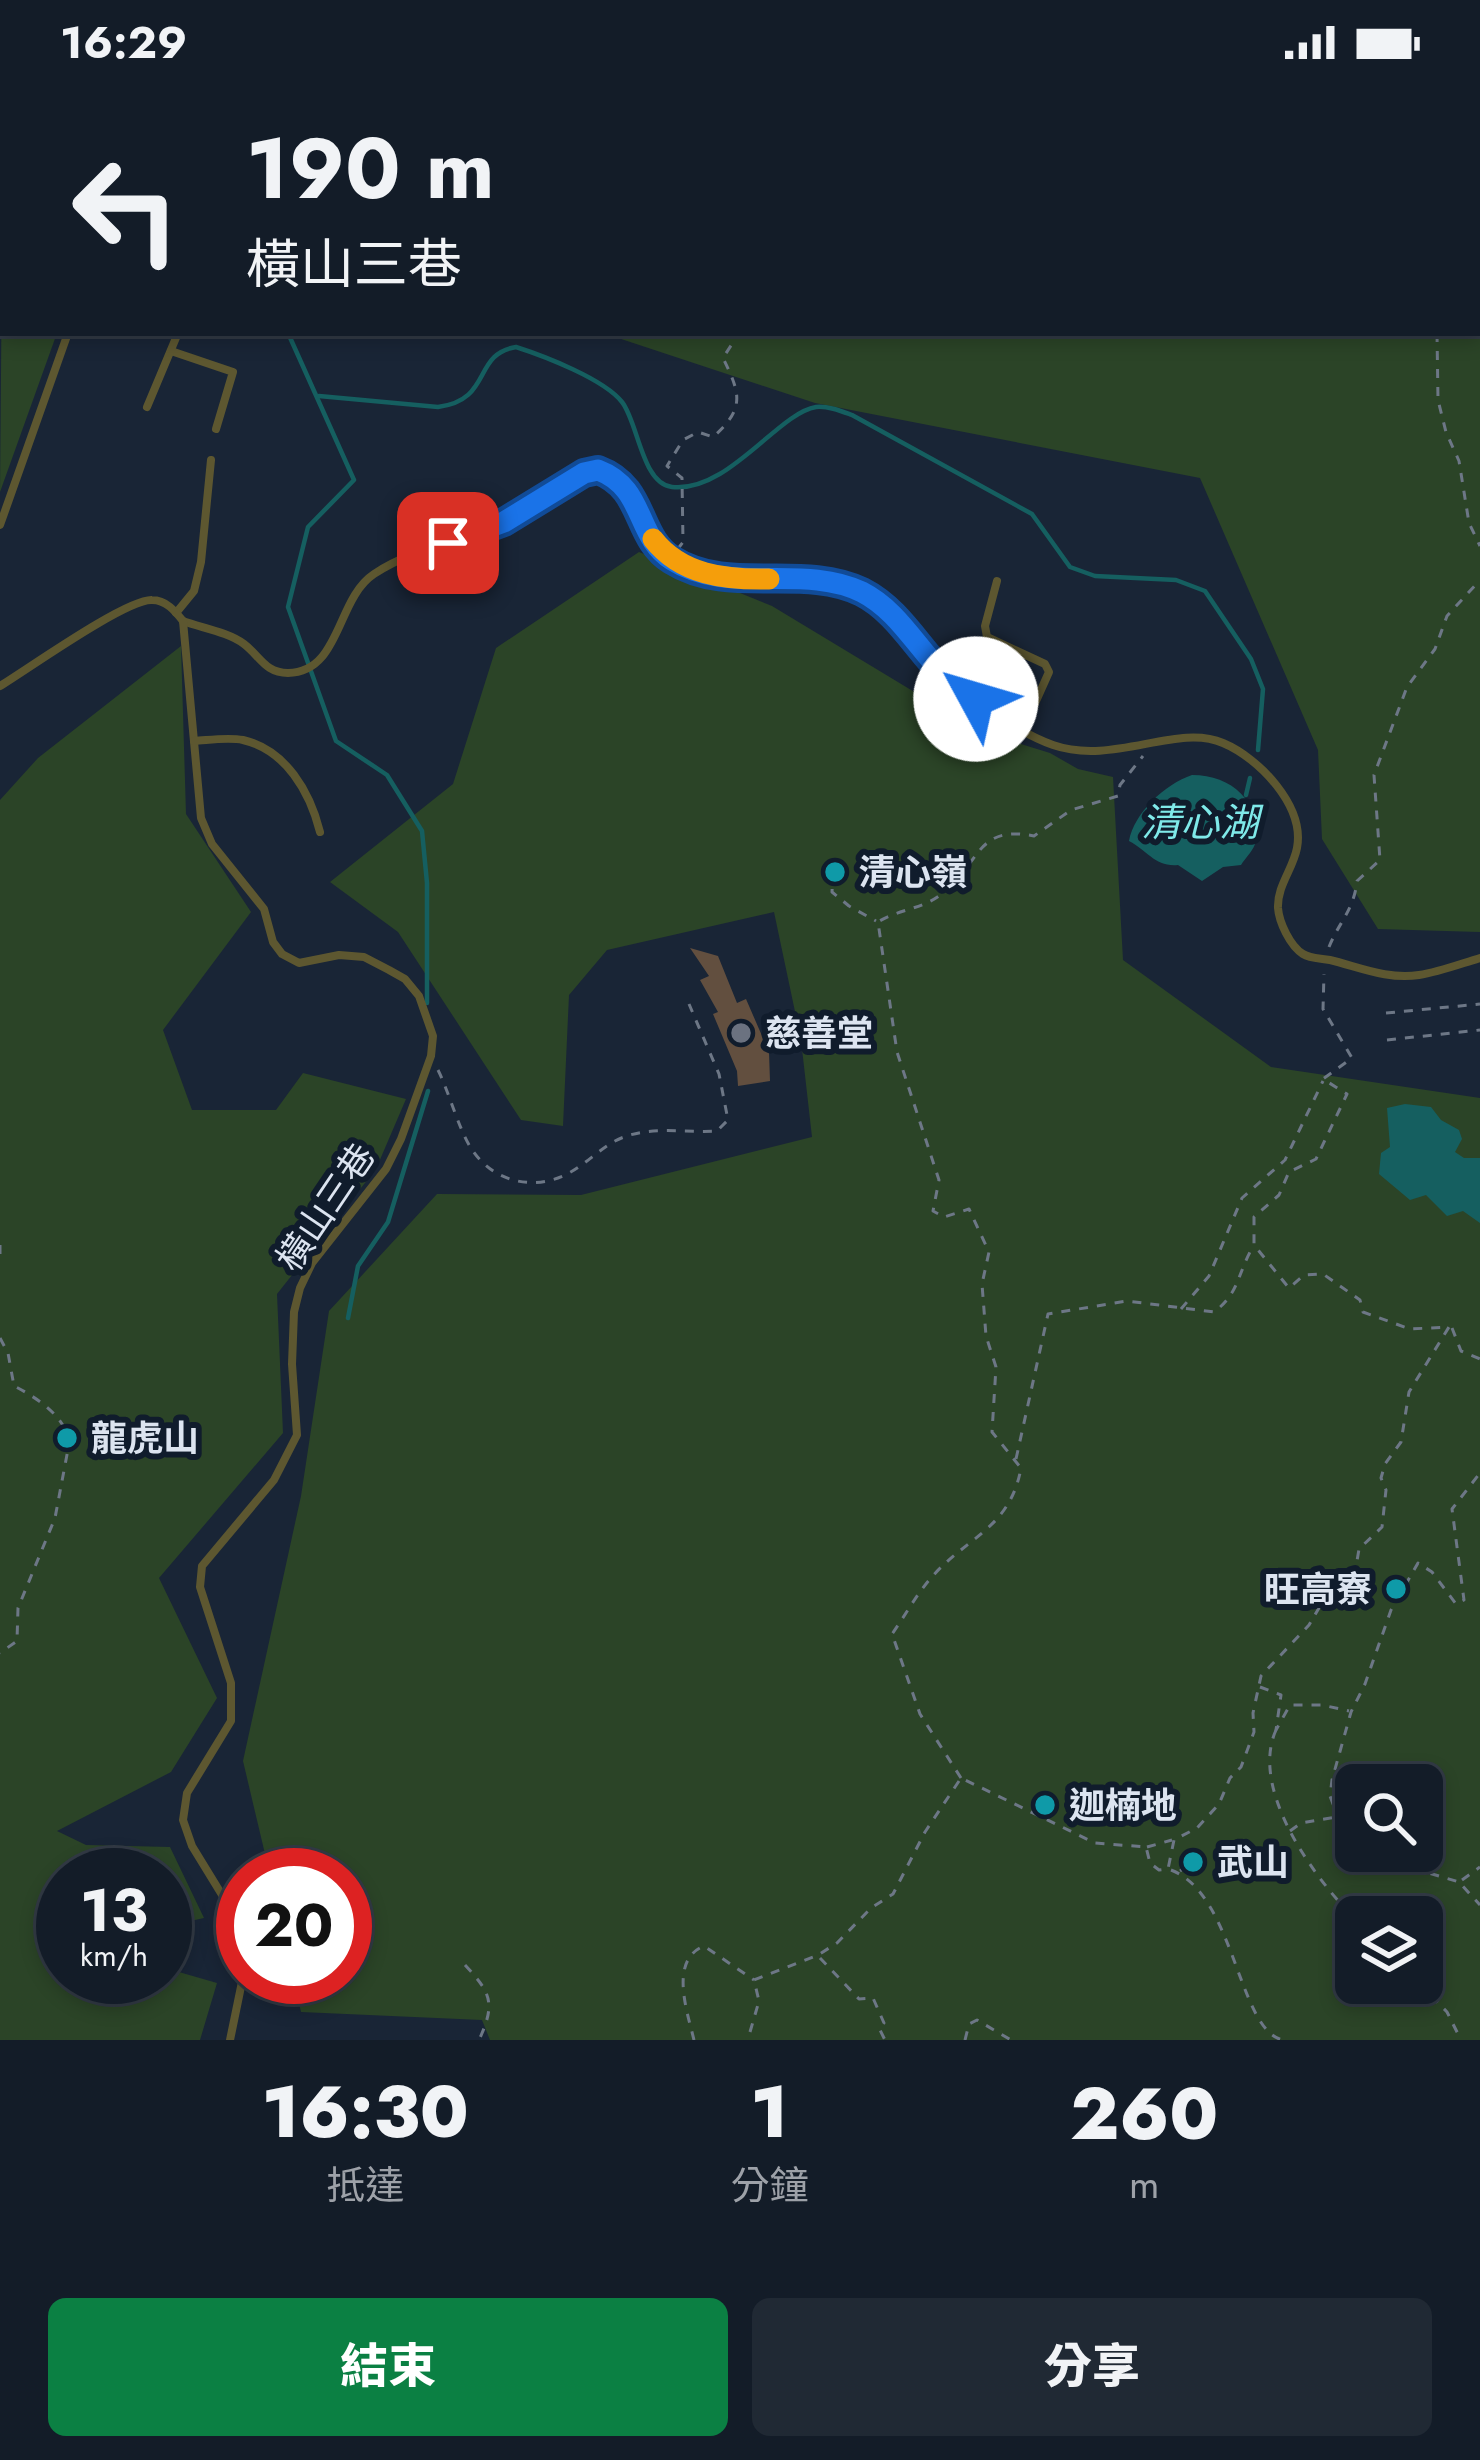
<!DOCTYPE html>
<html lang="zh-TW">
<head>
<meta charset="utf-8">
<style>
	:root { --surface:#131c28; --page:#202934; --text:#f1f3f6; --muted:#9da1a8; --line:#323a45; --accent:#0b8043 }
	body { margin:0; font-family:Jost,"Noto Sans TC",sans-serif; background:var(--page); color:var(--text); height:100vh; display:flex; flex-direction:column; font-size:45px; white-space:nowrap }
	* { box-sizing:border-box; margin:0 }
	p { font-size:39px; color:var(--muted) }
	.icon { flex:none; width:66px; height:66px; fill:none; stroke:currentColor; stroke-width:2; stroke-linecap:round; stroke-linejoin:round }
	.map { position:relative; height:1956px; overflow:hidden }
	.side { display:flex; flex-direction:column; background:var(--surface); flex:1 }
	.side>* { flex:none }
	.top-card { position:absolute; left:0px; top:0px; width:1482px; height:252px; box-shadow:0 6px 18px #0003,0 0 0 3px var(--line); background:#131c28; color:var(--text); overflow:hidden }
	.fabs { position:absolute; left:1335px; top:1680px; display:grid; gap:24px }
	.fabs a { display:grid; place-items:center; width:108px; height:108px; border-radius:18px; background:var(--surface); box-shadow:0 6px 18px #0003,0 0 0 3px var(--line); font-size:60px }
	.speed { position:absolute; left:36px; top:1764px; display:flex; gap:24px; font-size:60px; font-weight:700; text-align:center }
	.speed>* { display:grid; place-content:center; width:156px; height:156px; border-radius:50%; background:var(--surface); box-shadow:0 6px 18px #0003,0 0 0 3px var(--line); line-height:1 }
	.speed small { font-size:30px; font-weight:400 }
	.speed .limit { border:18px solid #d22; background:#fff; color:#111 }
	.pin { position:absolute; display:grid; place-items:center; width:102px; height:102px; color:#fff; margin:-51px; border-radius:24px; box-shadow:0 6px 18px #0006 }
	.me { position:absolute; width:132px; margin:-66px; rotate:309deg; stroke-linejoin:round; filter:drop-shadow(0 0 9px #0008) }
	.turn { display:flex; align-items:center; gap:42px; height:252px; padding:0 48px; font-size:54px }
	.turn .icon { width:156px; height:156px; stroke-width:2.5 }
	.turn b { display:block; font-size:84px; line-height:102px }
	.eta { display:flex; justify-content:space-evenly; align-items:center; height:204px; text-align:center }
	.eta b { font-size:72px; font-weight:800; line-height:84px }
	.primary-button { display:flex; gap:24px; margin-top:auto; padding:24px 48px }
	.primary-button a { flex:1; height:138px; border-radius:18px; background:var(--accent); color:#fff; font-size:48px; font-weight:800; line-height:138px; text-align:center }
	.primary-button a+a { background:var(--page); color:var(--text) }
	.status { display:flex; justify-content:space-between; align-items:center; height:84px; padding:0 60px; background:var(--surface); direction:ltr }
	.status svg { height:33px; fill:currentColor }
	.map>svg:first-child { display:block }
</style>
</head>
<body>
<div class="status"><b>16:29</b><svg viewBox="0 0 49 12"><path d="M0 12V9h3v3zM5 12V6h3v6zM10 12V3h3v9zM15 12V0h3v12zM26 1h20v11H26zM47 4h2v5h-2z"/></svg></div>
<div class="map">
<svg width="1480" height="1956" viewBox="0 0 1480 1956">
	<rect width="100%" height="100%" fill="#192536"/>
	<!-- green -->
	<g fill="#2b4427" fill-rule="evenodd">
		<path d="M423,0h1057v848l-102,-3 -56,-90 -4,-89 -118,-272 -385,-75 -212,-70h876v-246h-1075z"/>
		<path d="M3,51v198h54l-57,159z"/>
		<path d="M639,468l133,54 207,125 71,22 28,16 35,8 10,183 148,107 209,31v942h-990l-8,-20 -181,-8 -8,-35h52v-102h-75l-27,-114 58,-265 28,-185 108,-117 144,1 231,-58 -11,-97 -27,-128 -167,38 -38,45 -6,131 -42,-6 -123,-188 -68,-50 123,-98 43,-136zM1356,1701h66v66h-66zM1356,1833h66v66h-66z"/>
		<path d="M181,562l5,168 65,98 -88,118 29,80h84l27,-37 103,26 -30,70 -99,125 6,139 -124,145 58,120 -46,74 -114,59 29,14 84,2 34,71 -36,8 -3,23v-74h-102v102h102v-9l52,15 -17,57h-200v-1240l38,-42z"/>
	</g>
	<!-- water -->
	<g fill="#155f60">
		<path d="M1192,691c40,0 69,27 64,66 -2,9 -10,16 -15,24l-18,2 -21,14 -24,-16c-23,2 -30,-14 -49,-24 5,-28 36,-57 63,-66z"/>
		<path d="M1405,1020l26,3 10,13 18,10 3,9 -7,13 9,6h16v65l-17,-12 -16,5 -21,-21 -16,5 -31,-26 2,-21 9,-6 -3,-39z"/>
	</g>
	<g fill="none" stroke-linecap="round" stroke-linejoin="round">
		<!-- stream -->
		<g stroke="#155f60" stroke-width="4.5">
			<path d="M325,0v3"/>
			<path d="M288,249l66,147 -46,47 -20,80 48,134 51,34 35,56 5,52v120"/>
			<path d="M319,312l119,11c55,-7 34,-53 78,-60 28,9 88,32 106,55 16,20 20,82 50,85 56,6 106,-74 144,-80 13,-1 25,4 36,8l180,99 38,53 25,9 81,4 29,11 46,68 12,30 -5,61"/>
			<path d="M1246,711l4,-17"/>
			<path d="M348,1234l10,-52 30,-44 40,-131"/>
		</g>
	</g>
	<!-- building -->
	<path fill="#624f3f" d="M690,864l28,8 19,47 9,-4 23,53 1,29 -32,5 -1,-15 -24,-57 5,-2 -18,-32 9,-4z"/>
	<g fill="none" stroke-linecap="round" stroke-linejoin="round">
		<!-- path -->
		<g stroke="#6d7786" stroke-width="3" stroke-dasharray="9 9" stroke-linecap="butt">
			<path d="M671,0l11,3"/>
			<path d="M1344,0l1,3"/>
			<path d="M665,3l2,-3"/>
			<path d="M940,3l3,-3"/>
			<path d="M1437,249l1,67 8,32 13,29 10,62 11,23"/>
			<path d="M677,466l6,-8 -1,-64 -15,-12 16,-26 15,-8 15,5c33,-29 27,-44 10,-79l16,-25"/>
			<path d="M833,787l-1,21 17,14 27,15"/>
			<path d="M1329,863c10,-25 25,-37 28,-66l23,-21 -6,-85 33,-88 28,-38 12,-33 33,-36"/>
			<path d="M1386,929l94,-9"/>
			<path d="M1387,956l93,-10"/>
			<path d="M438,986c11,22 21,60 33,78 21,34 63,44 98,25 19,-10 35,-29 55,-36 29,-11 62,-4 93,-6l11,-11 -9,-46 -30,-70"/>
			<path d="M0,1161v9"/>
			<path d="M1181,1225l28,-33 33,-78 43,-38 38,-79"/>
			<path d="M1452,1244l9,23 19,8"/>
			<path d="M0,1254l8,15 6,33c22,11 54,32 55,58l-14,74 -37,90 -1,33 -17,12"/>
			<path d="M1016,1375l32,-145 79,-13 87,11c26,-19 23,-39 40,-67"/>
			<path d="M1260,1603l21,8 -5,35 14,-25h32l27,6"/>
			<path d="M1276,1646c-27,60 39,149 80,190"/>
			<path d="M961,1694l-41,-64 -28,-80c13,-18 24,-39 39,-56 35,-41 79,-49 90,-110l-29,-36 4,-65 -10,-31 -4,-52 7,-32 -20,-43 -25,8 -11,-6 6,-31 -42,-128 -19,-130c19,-12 43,-13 61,-26 42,-30 35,-72 95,-60l37,-26 47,-14 2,-11 23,-29"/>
			<path d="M1290,1747l11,-8 36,-6"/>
			<path d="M1356,1748l-20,-20 -6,-16 2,-16 19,-68 14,-28 26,-74 27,-47 14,9 24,32 8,-4 -12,-91 28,-36"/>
			<path d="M1147,1763l25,-7"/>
			<path d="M1382,1767l20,14 57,17 21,23"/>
			<path d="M1171,1786c64,24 67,161 112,170"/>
			<path d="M1180,1787l13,-9"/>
			<path d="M1462,1796l18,-13"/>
			<path d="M820,1874l39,41 14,-1 11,25 -5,5 6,12"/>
			<path d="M465,1881c26,28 31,38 14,75"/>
			<path d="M1419,1899l28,29 14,28"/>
			<path d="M750,1948l9,-31 -5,-21 64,-25 19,-12 34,-35 22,-14 32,-62 36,-54 134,65 51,4 4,16 9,7 9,-1 6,-29 23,-12 22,-24 11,-26 11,-11 13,-35 -1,-19 8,-37 48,-51 14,-24 32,-28 4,-24 23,-22 4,-37 -5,-12 4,-14 16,-22 8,-50 40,-65 -39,2 -47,-17 -3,-12 -37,-26 -19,1 -15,13 -35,-43v-28l25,-22 10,-23 27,-13 31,-65 -24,-15 29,-21 -29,-49 1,-35"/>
			<path d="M694,1956c-7,-29 -25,-80 10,-94l50,34"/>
			<path d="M965,1956l4,-16 8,-4 34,20"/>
		</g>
		<!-- service -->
		<g stroke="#5d5730" stroke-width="8">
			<path d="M179,3l1,-3"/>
			<path d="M278,3l1,-3"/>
			<path d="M171,267l62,21 -17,57"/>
			<path d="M147,323l31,-74"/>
			<path d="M0,441l68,-192"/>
			<path d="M997,497l-12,45 2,11 58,27 4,8 -26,58"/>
			<path d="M176,529l18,-22 7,-29 10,-102"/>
			<path d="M183,537c19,7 45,11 61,23 16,12 21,29 44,29 53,-1 48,-74 86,-99 36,-24 82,-33 121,-49 31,-12 61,-33 89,-51l14,-5c47,18 37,65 71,90 56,41 136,2 195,34 33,19 49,54 74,80 23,22 85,62 115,72 60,21 124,-22 170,-2 36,15 82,63 74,105 -4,21 -20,38 -19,60 1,14 12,38 25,46 8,5 18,4 27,6 29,7 58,20 89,15 20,-3 41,-11 61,-17"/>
			<path d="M0,602c28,-17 126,-87 152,-86 14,0 23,11 31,21l18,197 11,26 52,65 9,33 9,12 17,9 40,-8 25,2 25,13 16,9 14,17 14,40 -2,20 -30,83 -15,30 -74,94 -12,25 -6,24 -2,52 5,71 -23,45 -72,86 -2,21 31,96v38l-44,72 -4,27 9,26 46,75 5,55"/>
			<path d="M194,657c16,-1 34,-4 49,-1 43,10 67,52 77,92"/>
			<path d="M230,1956l13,-63"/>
		</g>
	</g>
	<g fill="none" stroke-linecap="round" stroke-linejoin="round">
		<defs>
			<path id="route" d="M448,459l56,-21 80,-49 14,-3c48,18 37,67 74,90 57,36 130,3 190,32 47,24 65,81 114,107"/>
		</defs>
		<!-- route casing -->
		<use href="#route" stroke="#114b97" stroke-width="30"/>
		<!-- route -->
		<use href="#route" stroke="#1a73e8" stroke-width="21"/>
		<!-- slow -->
		<path stroke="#f59e0b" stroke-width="21" d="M653,455c28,36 72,41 116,40"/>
	</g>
	<!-- markers -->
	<g fill="#0f9aa8" stroke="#101c2c" stroke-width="4.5">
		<circle cx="835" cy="788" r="12"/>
		<circle cx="67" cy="1354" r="12"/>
		<circle cx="1396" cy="1505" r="12"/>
		<circle cx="1045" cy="1721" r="12"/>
		<circle cx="1193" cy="1778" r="12"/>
	</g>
	<circle fill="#6b7280" stroke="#101c2c" stroke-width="4.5" cx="741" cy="949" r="12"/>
	<g text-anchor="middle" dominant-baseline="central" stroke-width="12" stroke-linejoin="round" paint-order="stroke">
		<!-- poi labels -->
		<g font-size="36" font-weight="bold" fill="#dce4f0" stroke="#101c2c" text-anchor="start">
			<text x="859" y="788">清心嶺</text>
			<text x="765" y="949">慈善堂</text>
			<text x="91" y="1354">龍虎山</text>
			<text x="1372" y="1505" text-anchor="end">旺高寮</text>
			<text x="1069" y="1721">迦楠地</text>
			<text x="1217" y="1778">武山</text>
		</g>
		<!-- street labels -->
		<g font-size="36" fill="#dce4f0" stroke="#101c2c">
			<text transform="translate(325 1123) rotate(-56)">橫山三巷</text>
		</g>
		<!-- water labels -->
		<g font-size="39" font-style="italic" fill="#7fe9e9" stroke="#101c2c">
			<text x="1200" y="738">清心湖</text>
		</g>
	</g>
</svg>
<div class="fabs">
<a><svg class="icon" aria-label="search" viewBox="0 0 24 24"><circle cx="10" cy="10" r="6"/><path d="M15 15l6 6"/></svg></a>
<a><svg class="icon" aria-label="layers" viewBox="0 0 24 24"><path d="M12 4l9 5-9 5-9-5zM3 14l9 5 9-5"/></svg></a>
</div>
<div class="speed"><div>13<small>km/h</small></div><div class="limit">20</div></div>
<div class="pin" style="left:448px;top:459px;background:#d93025"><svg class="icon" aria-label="arrive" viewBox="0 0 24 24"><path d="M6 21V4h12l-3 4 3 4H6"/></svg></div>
<svg class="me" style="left:976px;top:615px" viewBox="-20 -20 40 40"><circle r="19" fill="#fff"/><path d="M0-13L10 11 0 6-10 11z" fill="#1a73e8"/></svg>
<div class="top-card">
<div class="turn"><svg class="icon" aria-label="left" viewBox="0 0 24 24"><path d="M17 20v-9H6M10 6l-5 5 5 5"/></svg><div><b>190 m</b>橫山三巷</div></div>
</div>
</div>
<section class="side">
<div class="eta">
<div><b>16:30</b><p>抵達</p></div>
<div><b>1</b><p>分鐘</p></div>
<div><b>260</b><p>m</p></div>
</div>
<div class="primary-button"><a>結束</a><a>分享</a></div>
</section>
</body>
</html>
